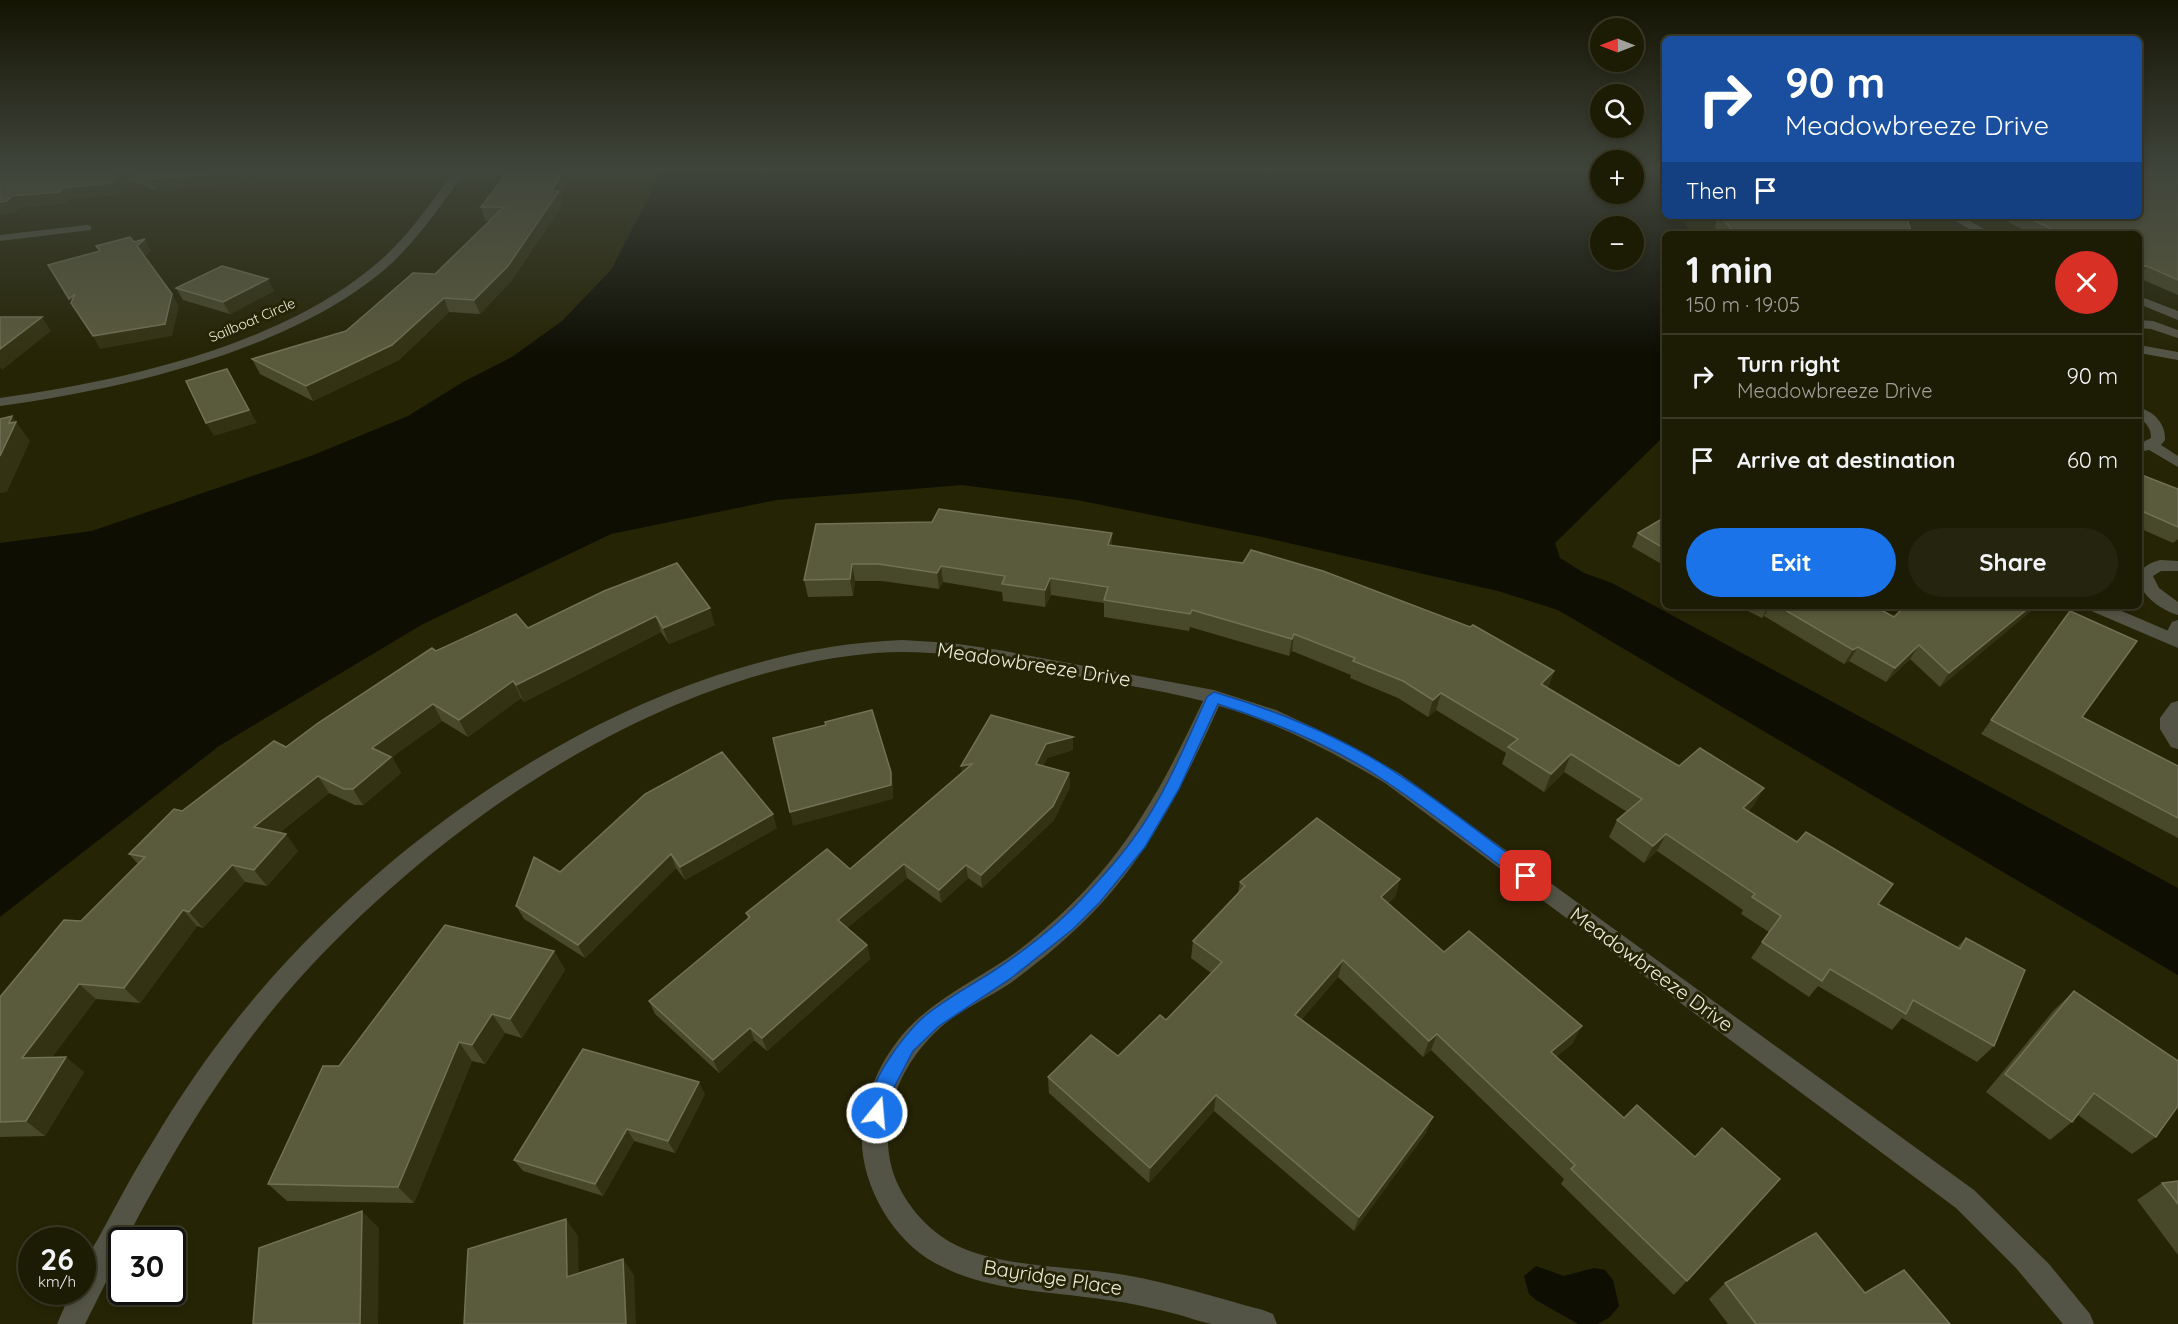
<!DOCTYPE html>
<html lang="en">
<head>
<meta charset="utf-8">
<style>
	:root { --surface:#1c1b04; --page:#25240e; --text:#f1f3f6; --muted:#a0a19a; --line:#3a3926; --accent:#1a73e8 }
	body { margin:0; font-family:Quicksand,sans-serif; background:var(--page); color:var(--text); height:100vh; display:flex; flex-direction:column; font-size:22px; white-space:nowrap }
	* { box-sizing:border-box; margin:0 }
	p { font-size:20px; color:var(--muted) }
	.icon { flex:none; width:33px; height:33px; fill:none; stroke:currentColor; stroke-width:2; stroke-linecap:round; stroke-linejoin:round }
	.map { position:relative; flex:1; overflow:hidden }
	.sheet { position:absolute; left:1662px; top:231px; width:480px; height:378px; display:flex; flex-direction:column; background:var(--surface); border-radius:9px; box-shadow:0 3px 9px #0003,0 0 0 2px var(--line) }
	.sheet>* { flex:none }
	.top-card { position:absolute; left:1662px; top:36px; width:480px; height:183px; border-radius:9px; box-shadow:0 3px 9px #0003,0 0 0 2px var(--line); background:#1a4fa0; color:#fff; overflow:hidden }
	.needle { width:39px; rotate:270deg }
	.buttons { position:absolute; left:1590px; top:18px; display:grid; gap:12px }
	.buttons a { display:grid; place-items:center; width:54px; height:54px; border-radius:50%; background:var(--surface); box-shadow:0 3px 9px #0003,0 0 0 2px var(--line); font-size:30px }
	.speed { position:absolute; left:18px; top:1227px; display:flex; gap:12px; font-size:30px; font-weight:700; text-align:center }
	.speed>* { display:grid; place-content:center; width:78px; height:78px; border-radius:50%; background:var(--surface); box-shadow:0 3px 9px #0003,0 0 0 2px var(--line); line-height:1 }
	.speed small { font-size:15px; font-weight:400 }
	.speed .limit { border:3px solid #111; border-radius:9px; background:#fff; color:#111 }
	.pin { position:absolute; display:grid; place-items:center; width:51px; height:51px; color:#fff; margin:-26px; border-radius:12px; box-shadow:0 3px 9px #0006 }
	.me { position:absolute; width:66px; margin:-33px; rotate:17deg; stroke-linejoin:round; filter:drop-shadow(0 0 4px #0008) }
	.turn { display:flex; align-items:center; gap:21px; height:126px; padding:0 24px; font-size:27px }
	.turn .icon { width:78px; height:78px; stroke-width:2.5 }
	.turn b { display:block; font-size:42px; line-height:51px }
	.then { display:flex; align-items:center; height:57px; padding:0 24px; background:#0003; gap:12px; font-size:22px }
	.round { display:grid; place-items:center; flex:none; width:63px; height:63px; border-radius:32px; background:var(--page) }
	.overview { display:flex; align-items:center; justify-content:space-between; height:102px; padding:0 24px }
	h1 { font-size:36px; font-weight:700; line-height:45px }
	.primary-button { display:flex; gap:12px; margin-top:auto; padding:12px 24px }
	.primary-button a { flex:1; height:69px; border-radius:36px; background:var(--accent); color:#fff; font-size:24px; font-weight:700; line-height:69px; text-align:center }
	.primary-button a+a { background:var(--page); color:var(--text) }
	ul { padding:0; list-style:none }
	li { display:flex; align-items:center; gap:18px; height:84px; padding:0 24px; border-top:2px solid var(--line) }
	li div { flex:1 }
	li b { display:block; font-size:22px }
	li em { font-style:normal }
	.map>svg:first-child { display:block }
</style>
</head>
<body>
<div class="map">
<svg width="2178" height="1324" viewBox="0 0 2178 1324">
	<rect width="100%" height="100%" fill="#252405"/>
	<!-- water -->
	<g fill="#0e0e03" fill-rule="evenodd">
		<path d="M663,169h937v25h34v-25h26c0,18 5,30 5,47h13l15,18h-28v201l-110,108 5,15 24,15 28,10 566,305v87l-620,-365 -60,-19 -231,-53 -190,-38 -115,-15 -186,15 -165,34 -188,90 -204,122 -219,171v-374l92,-12 219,-75 97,-40 55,-34 49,-25 50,-36 49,-51zM1600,226h34v34h-34z"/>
		<path d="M1536,1266l28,10 30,-8 11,2 8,10 6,26 -9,11 -12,7h-20l-42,-24 -7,-6 -5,-18z"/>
	</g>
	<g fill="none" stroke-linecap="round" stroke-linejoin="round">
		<!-- lane -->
		<g fill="#545446" fill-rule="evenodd">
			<path d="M2139,320l14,1 25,9v8l-27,-9 -12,-1z"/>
			<path d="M2139,345l39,7v8l-39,-7z"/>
			<path d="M2160,560l18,1v10h-17l-8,5 6,12 19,14v13c-26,-7 -63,-43 -18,-55z"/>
			<path d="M2178,620v23h-12l-3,-4 9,-17z"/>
			<path d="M2178,701v48l-7,-2 -11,-18v-11l11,-15z"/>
		</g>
		<!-- street -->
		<g fill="#545446" fill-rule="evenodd">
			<path d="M456,169h11c-23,32 -46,66 -74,93 -94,87 -269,127 -393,144v-8c124,-17 289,-54 384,-141 28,-25 49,-58 72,-88z"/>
			<path d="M1947,216h14l32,18h-15z"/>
			<path d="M87,225l4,1v4l-91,11v-6z"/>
			<path d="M2139,296l39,15v9l-39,-16z"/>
			<path d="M2139,408c15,3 27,16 26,32l-4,5 17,11v11l-29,-17 -10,2v-8l12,-6c0,-9 -4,-15 -12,-20z"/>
			<path d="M2086,606h24l68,29v13l-89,-38z"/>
			<path d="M902,640l49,3 48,7 215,40 62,20 62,29 61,34 575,417 75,74 41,50 4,10h-31l-47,-56 -60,-60 -571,-425c-53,-31 -106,-60 -166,-77 -32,71 -66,141 -119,199 -26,28 -57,54 -88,77 -23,16 -51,27 -72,46 -40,36 -62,89 -48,141 9,31 35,62 64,76 45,23 119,21 169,30 47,8 92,23 138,35l10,4 4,10c-21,0 -44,0 -65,0 -12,-2 -24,-7 -36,-10 -23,-6 -45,-11 -69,-14 -57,-9 -120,-8 -172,-37 -43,-23 -76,-81 -73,-130 2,-32 15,-65 34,-90 31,-43 82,-62 123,-93 94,-73 134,-143 184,-249 -47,-12 -96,-19 -144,-28 -61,-11 -122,-25 -184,-20 -221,19 -449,179 -590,342 -64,75 -114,159 -159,245h-4v10l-37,74h-28l14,-32h11c0,-7 -1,-16 0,-23 3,-11 13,-24 18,-34 17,-31 33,-62 52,-92 46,-78 101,-150 166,-214 149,-149 369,-281 584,-289z"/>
		</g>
	</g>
	<!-- wall -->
	<g fill="#48482a">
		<path d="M0,169h241l3,2 6,11 -93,9 -29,-11 -11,15 -48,4 -3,4 -47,5 -5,5 -14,1z"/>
		<path d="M390,169h13l-2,5z"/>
		<path d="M2178,169v126l-39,-17v-44h-107l-24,-12 3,-6h128z"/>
		<path d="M560,196l3,8 -51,76 -32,34 -31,-2 -50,48 -86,41 -53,-27 -8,-15 94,-28 89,-57 55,-54 -5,1 -4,-14z"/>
		<path d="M1717,216h189l6,18h-191l-6,-6z"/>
		<path d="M176,288l98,3 -44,23 -47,-14z"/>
		<path d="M2139,474l39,15v50l-5,4 -34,-15z"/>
		<path d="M1665,517v49l-33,-19 6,-14z"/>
		<path d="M816,524l296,9v12l442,126 -6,17 131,78 75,39 -6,6 130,93 79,43 9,-9 28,108 -17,16 -75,-44 -10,12 -74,-44 -9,11 -58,-39 18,-26 -28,-18 2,-4 -86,-59 -13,12 -35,-26 8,-17 10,-8 -63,-40 -20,20 -42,-28 4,-11 -70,-43 -8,7 -30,-19 -48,-20 1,-3 -59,-24 -3,5 -99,-29 -1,4 -85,-14v-14l-53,-8 -6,12 -42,-6 -1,-9 -59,-10 -4,7 -57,-8h-27l-2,15 -45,1 -4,-17z"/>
		<path d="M604,591l111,34 -46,19 -8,-12 -137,70 -3,-4 -53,39 -26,-16 -50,36 9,16 -38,32h-8l-26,-12 -50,40 19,18 -31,35 -22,-4 -42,46 -6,-2 -57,77 -44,-4 -44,58 32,15 -39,64 -45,1v-140l81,-76 57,-57 -9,-10 53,-43 104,-64 150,-96 92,-23z"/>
		<path d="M1738,606h109l47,11 143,-11 -97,81 -30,-28 -24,23 -37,-21 -5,3 -80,-48 -2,2z"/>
		<path d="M2070,611l12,106 96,49v72l-197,-104z"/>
		<path d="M1073,750l-26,8 -4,8 26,7 1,14 -16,33 -72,68 -14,-10 -27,25 -34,-25 -60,50 20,17 3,14 -103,92 -13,-11 -35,33 -64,-59 -6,-13 99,-82 -2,-6 104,-44 112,-97z"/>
		<path d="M777,828l-92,52 -9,-12 -91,90 -61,-39 -8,-13 44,-34z"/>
		<path d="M1400,879l-5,18 -7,6 56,49 129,91 -17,14 68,61 71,39 85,22 -106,116 -113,-111 3,-5 -133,-129 -8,7 -85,-80 -36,42 124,114 -72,98 -140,-120 -65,72 -100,-90 -1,-16 70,-21 48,-36 45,-47 -20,-15 2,-17 45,-48 2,-11z"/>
		<path d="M554,951l11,19 -43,68 -17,-5 -20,31 -13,-3 -58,142 -127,-2 -19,-17 71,-118z"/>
		<path d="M2074,991l82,146 -24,17 -54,-39 -6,7 -22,18 -64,-48 68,-82z"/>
		<path d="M705,1094l-30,59 -41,-12 -31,55 -80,-25 -9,-11z"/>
		<path d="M2178,1181v74l-41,-55 25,-17z"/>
		<path d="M1725,1283l140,10 85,31h-222l-19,-25z"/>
	</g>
	<!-- shaded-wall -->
	<g fill="#333213">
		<path d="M121,169l7,11 -11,15 -48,4 -3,4 -47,5 -5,5 -14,1v-12l12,-6z"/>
		<path d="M565,169h13l-18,27 3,8 -51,76 -32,34 -6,-14z"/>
		<path d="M244,171l6,11 -93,9 -7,-12z"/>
		<path d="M145,239l6,12 -8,7 -6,-12z"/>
		<path d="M2147,266l-8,12v-11z"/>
		<path d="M268,279l6,12 -44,23 -7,-12z"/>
		<path d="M75,294l1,17 -7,-12z"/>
		<path d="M172,294l7,12 -7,30 -72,13 -7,-13z"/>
		<path d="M444,298l5,14 -50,48 -86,41 -7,-15z"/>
		<path d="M42,317l9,14 -49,39 -2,-3v-18z"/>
		<path d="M227,369l30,54 -43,13 -8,-13z"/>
		<path d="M12,416l18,25 -23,51 -7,1v-37l9,-33z"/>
		<path d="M1112,533v17l-4,-5z"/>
		<path d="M852,564l3,17 -2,15 -3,-17z"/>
		<path d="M941,566l2,16 -4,7 -2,-16z"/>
		<path d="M1050,578l1,17 -6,12v-17z"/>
		<path d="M1768,606h2l-6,10 -2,2z"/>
		<path d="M2031,606h6l-97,81 9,-14z"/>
		<path d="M710,608l5,17 -46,19 -6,-16z"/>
		<path d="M656,616l5,16 -137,70 -8,-17z"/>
		<path d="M1294,634l-2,17 -3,5 3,-17z"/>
		<path d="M1919,645l-9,14 -24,23 9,-14z"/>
		<path d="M1858,647l-9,14 -5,3 9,-14z"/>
		<path d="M1554,671l-6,17 -7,-4z"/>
		<path d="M513,681l8,17 -53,39 -9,-17z"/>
		<path d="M1441,693l-5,17 -8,7 5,-17z"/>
		<path d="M433,704l9,17 -50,36 9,16 -38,32 -10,-16 19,-41z"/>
		<path d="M1073,737v13l-26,8 -10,20 -1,-14 10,-20z"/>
		<path d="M1571,754l-7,18 -20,20 7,-18z"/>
		<path d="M972,764l-9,16 -2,-14z"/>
		<path d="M891,772l2,14v13l-100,27 -3,-14z"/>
		<path d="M1069,773l1,14 -16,33 -72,68 -1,-13z"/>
		<path d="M318,776l11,17 -63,50 -12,-16z"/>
		<path d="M1764,788l-10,17 -21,20 10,-17z"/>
		<path d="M773,814l4,14 -92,52 -5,-13z"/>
		<path d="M286,834l12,17 -31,35 -13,-16z"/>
		<path d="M1666,834l-9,17 -13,12 9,-17z"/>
		<path d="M671,854l5,14 -91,90 -7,-13z"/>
		<path d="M904,864l3,14 -66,55 -3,-13z"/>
		<path d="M232,865l13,17 -42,46 -14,-16z"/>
		<path d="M966,865l2,13 -27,25 -2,-13z"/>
		<path d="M1400,879l-5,18 -19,17 5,-17z"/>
		<path d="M183,910l14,16 -57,77 -16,-15z"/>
		<path d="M867,945l3,14 -103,92 -5,-13z"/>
		<path d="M554,951l11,19 -43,68 -12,-19z"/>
		<path d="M1343,960l-5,17 -46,54 3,-16z"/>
		<path d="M79,984l17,15 -56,74 -18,-15z"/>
		<path d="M492,1014l13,19 -20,31 -13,-19z"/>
		<path d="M1582,1026l-9,17 -30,25 8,-16z"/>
		<path d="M750,1028l4,12 -35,33 -6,-13z"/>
		<path d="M1437,1034l-6,16 -8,7 6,-16z"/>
		<path d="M459,1042l13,19 -58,142 -16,-16z"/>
		<path d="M66,1057l18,15 -39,64 -19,-15z"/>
		<path d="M699,1082l6,12 -30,59 -7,-12z"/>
		<path d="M1216,1095l-2,16 -65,72 1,-15z"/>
		<path d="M1433,1117l-7,16 -72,98 5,-14z"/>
		<path d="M627,1129l7,12 -31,55 -8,-12z"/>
		<path d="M362,1211l17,17 -1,96h-18z"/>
		<path d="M566,1219l12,17 1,57 -12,-16z"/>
		<path d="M623,1259l11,16 2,49h-10z"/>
	</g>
	<!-- building -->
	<g fill="#5a5a3d" stroke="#717156" stroke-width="1.5">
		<path d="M0,169h121l-11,14 -47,5 -4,4 -47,4 -5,5 -7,1z"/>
		<path d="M123,169h118l3,2 -94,8z"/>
		<path d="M510,169h55l-14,22h8l-51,75 -34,34 -30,-2 -52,47 -86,41 -54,-27 94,-28 67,-58 22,1 69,-67h-23z"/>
		<path d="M2139,169h39v111l-31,-14 -8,1v-33h-77l-37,-18h114z"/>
		<path d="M1720,216h186l6,18h-176z"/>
		<path d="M130,237l4,5 11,-3 -8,7 35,48 -7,30 -72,12 -22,-33 4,-9 -6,5 -21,-34 52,-14 -4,-5z"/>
		<path d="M222,266l46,13 -45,23 -47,-14z"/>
		<path d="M0,317h42l-42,32z"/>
		<path d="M227,369l22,41 -43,13 -20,-42z"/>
		<path d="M12,416l-3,7 7,-1 -16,34v-37z"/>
		<path d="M2139,474l39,15v38l-34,-15 -5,5z"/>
		<path d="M939,509l173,24 -4,12 135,18 8,-13 72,21 147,56 3,-2 81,46 -13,13 138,82 21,-18 64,40 -21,20 54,34 9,-10 87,52 -15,20 82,45 6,-11 59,32 -31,76 -81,-46 -7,14 -76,-45 -8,12 -60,-39 19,-26 -29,-19 3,-3 -89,-60 -13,12 -36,-26 25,-21 -71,-45 -20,20 -43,-27 10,-8 -77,-46 -8,7 -30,-19 -50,-20 2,-3 -61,-24 -2,5 -100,-29 -2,4 -86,-14 4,-13 -58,-9 -5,12 -43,-6 3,-8 -64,-10 -4,7 -58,-9h-27l-2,15 -46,1 12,-56 116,-2z"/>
		<path d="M1665,517v32l-27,-16z"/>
		<path d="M677,563l33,45 -47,20 -7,-12 -140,69 -3,-4 -54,39 -26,-16 -61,44 19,9 -38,32h-9l-26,-13 -64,51 32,7 -32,36 -22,-5 -43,47 -6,-2 -59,78 -45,-4 -57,74 44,-1 -40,64 -26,1v-125l64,-77 17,1 64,-64 -16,-3 45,-45 8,2 92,-70 12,6 32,-24 114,-75 4,3 80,-37 12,14 76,-37z"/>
		<path d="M1778,606h96l20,11 11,-11h126l-82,67 -30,-28 -24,23 -37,-21 -5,3z"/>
		<path d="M2070,611l67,30 -55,76 96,49v52l-187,-98z"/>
		<path d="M872,710l19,62v13l-101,27 -17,-74 53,-13 -1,-3z"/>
		<path d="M991,715l82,22 -27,7 -10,20 33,9 -16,33 -72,69 -15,-10 -27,25 -35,-26 -66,56 29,25 -105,93 -12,-10 -37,32 -64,-59 101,-84 -4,-4 81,-64 23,20 122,-105 -11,2z"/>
		<path d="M722,752l51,62 -93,53 -9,-13 -93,91 -62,-39 18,-49 26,15 85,-78z"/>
		<path d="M1317,818l83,61 -19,18 63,55 25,-21 113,95 -31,26 73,66 13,-13 58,52 27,-29 58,51 -93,102 -116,-112 4,-4 -138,-131 -8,7 -86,-81 -48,55 138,102 -74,100 -143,-122 -66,73 -102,-91 43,-42 27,21 42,-41 6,5 56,-58 -29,-21 52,-55 -5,-4z"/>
		<path d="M445,925l109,26 -44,68 -18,-5 -20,31 -13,-3 -61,145 -130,-3 55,-118h16z"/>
		<path d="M2074,991l104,70v45l-22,31 -62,-44 -22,29 -67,-48z"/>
		<path d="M583,1049l116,33 -31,59 -41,-12 -32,55 -81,-24z"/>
		<path d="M2178,1181v23l-16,-21z"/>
		<path d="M362,1211l-2,113h-107l6,-76z"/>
		<path d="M566,1219l1,58 56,-18 3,65h-162l4,-75z"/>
		<path d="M1816,1233l49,60 39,-23 46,54h-194l-31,-41z"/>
	</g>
	<!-- sky -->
	<linearGradient id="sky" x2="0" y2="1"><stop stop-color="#141403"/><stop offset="0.48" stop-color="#40453b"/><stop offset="1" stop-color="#40453b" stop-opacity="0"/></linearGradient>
	<rect width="2178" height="355" fill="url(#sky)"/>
	<!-- route -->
	<path fill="#1a73e8" stroke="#114b97" stroke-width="1.5" d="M1214,692c64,19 128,45 184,82 46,30 89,65 134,97l2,5 -2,5 -6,2 -6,-2c-44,-33 -87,-68 -132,-98 -52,-36 -111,-60 -170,-79l-39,85 -34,58 -45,55 -27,27 -63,50 -71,47 -26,25 -24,46 -5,22 -7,3 -6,-3c-12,-27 34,-87 55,-104 21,-17 46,-30 69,-45 33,-22 68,-49 94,-79 15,-16 31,-34 44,-52 32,-43 52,-94 74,-142z"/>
	<g text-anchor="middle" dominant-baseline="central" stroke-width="6" stroke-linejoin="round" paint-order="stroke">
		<!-- far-street labels -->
		<g font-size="14" fill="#eceddb" stroke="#252405">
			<text transform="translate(252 320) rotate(-23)">Sailboat Circle</text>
		</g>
		<!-- near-street labels -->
		<g font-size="20" fill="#eceddb" stroke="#252405">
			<text transform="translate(1034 664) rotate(9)">Meadowbreeze Drive</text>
			<text transform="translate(1652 969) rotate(36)">Meadowbreeze Drive</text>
			<text transform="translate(1053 1277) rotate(9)">Bayridge Place</text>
		</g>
	</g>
</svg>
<div class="buttons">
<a><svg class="needle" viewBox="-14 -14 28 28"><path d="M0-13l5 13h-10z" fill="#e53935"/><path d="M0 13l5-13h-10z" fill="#a0a19a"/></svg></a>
<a><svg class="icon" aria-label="search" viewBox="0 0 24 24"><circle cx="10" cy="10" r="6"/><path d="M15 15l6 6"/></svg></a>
<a>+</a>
<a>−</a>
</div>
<div class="speed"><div>26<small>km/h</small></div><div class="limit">30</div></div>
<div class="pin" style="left:1526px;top:876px;background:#d93025"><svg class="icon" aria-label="arrive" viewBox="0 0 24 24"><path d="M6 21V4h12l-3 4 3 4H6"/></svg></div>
<svg class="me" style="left:877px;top:1113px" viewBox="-20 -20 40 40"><circle r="17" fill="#1a73e8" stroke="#fff" stroke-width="3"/><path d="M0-11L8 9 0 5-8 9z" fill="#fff"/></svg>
<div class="top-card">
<div class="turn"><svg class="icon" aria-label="right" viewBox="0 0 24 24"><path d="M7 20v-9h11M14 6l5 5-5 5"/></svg><div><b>90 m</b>Meadowbreeze Drive</div></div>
<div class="then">Then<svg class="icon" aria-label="arrive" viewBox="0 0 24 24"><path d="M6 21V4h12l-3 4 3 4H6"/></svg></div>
</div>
<section class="sheet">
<div class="overview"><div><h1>1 min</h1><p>150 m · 19:05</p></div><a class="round" style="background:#d93025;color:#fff"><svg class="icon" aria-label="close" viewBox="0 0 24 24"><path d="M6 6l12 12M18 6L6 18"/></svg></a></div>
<ul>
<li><svg class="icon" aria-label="right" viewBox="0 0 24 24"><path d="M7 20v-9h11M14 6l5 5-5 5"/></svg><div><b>Turn right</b><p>Meadowbreeze Drive</p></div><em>90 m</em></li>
<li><svg class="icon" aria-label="arrive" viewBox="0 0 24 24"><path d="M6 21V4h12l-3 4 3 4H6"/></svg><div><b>Arrive at destination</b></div><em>60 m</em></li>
</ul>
<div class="primary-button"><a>Exit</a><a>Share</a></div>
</section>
</div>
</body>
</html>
